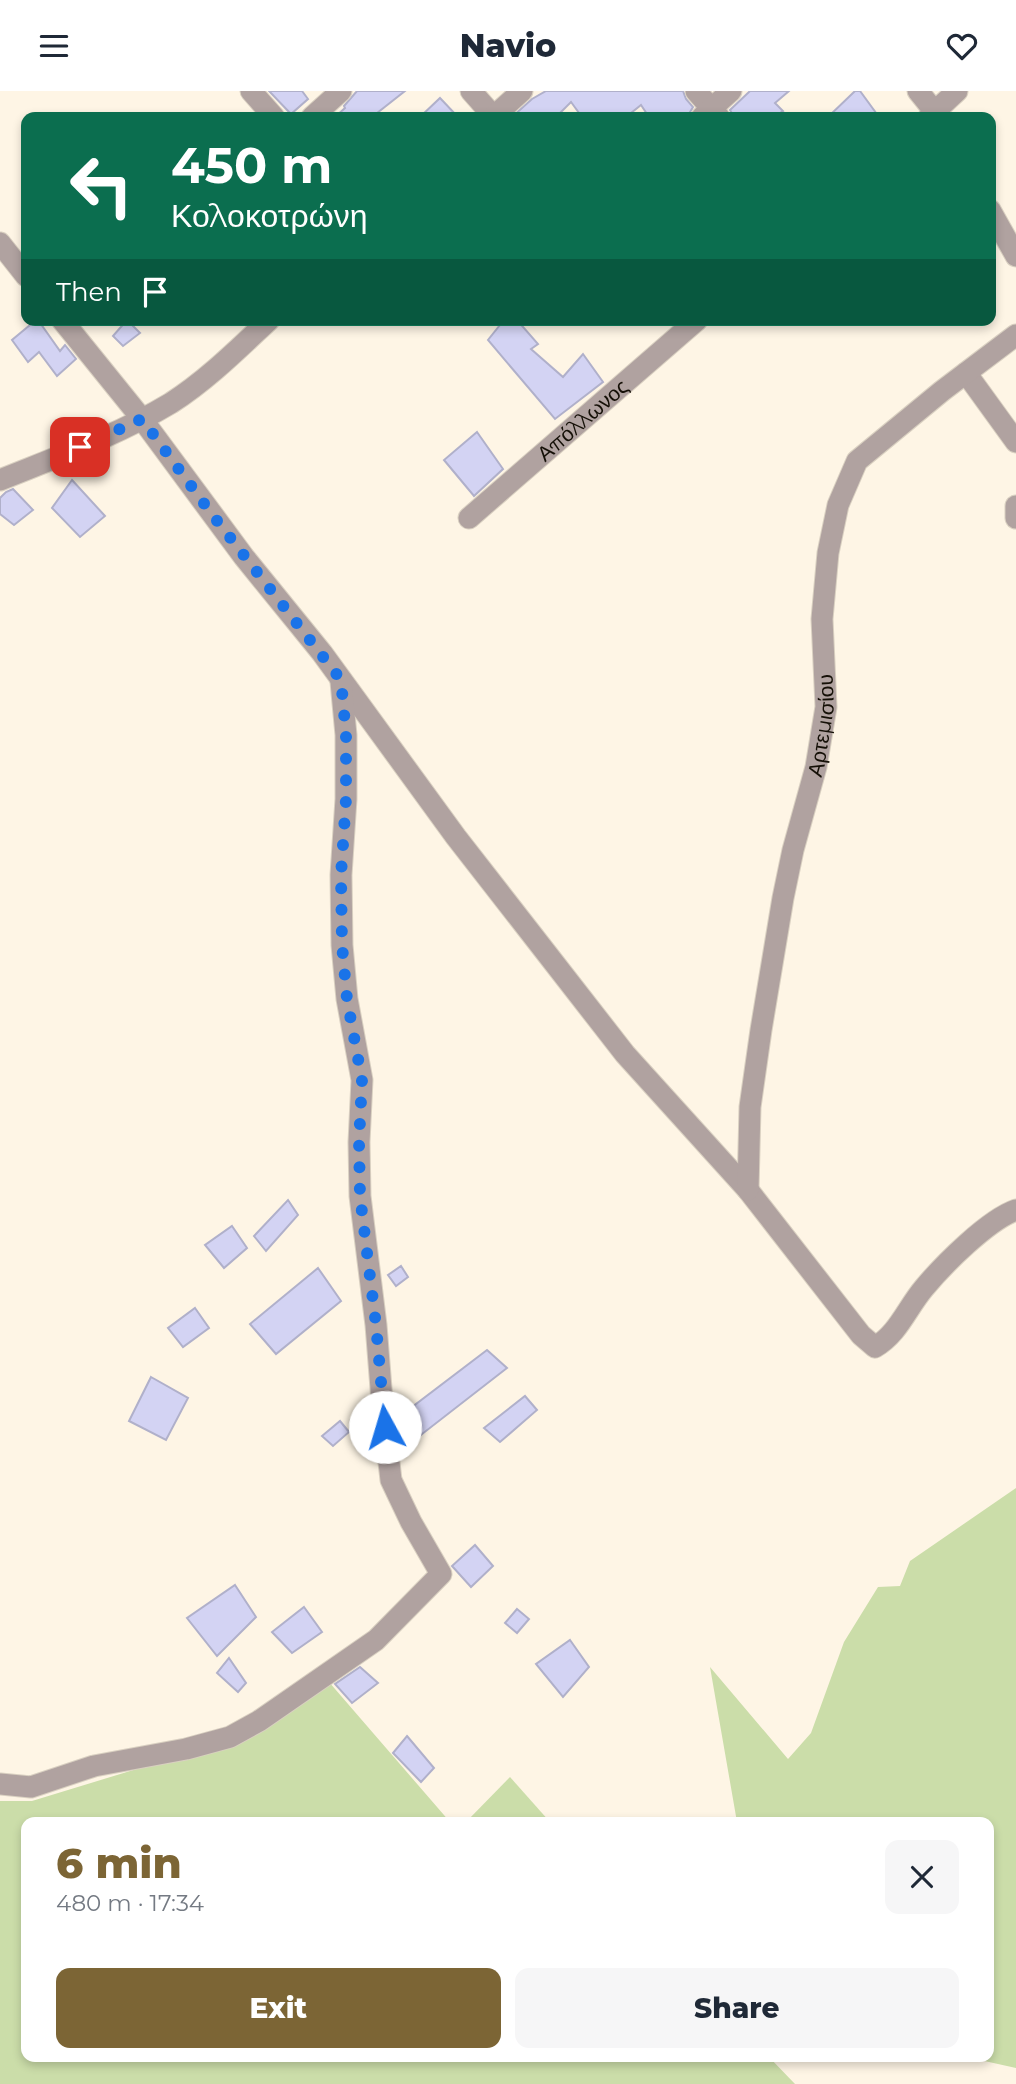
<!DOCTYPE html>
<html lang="en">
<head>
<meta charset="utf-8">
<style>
	:root { --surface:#fff; --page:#f6f6f7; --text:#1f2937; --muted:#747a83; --accent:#7c6535 }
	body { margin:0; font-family:Montserrat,sans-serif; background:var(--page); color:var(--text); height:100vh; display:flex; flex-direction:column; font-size:26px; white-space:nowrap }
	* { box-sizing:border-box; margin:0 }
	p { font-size:23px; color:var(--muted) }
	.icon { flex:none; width:38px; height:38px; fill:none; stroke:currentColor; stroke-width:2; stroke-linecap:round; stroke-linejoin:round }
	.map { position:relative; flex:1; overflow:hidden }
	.details { position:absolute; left:21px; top:1726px; width:973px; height:245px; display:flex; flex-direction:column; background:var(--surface); border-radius:14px; box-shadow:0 4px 10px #0003 }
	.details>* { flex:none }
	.top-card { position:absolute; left:21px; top:21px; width:975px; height:214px; border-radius:14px; box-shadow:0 4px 10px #0003; background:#0b6e4f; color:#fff; overflow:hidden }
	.pin { position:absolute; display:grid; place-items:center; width:60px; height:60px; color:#fff; margin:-30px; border-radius:14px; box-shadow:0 4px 10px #0006 }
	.me { position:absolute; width:77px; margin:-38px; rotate:354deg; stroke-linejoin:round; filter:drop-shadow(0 0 5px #0008) }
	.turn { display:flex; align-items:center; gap:24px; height:147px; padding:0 35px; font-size:32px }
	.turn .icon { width:91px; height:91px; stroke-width:2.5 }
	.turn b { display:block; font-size:49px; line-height:60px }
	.then { display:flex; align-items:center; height:66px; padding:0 35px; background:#0003; gap:14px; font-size:26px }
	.round { display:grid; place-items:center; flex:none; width:74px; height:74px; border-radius:14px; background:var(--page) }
	.overview { display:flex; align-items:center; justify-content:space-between; height:119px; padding:0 35px }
	h1 { font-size:42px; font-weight:800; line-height:52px; color:var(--accent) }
	.action { display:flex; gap:14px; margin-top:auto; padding:14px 35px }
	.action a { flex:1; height:80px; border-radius:14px; background:var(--accent); color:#fff; font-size:28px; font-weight:800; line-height:80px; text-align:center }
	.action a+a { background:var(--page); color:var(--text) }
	header { display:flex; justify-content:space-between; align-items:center; height:91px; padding:0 35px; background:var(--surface); font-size:32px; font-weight:800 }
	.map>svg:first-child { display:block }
</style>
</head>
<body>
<header><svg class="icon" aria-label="menu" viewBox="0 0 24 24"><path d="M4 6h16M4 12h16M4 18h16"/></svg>Navio<svg class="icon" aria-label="heart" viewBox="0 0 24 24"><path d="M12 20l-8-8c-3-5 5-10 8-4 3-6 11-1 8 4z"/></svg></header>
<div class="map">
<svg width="1016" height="1993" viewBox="0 0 1016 1993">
	<rect width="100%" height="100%" fill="#fef5e5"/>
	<!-- green -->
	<g fill="#cbdda9">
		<path d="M1016,1397v580l-54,-12h27v-234h-252l-27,-155 78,92 23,-26 33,-91 34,-55 22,-1 10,-25z"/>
		<path d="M329,1591l121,140h-424v234h742l27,28h-795v-283h32l229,-70z"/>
		<path d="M510,1686l40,45h-84z"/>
	</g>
	<!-- building -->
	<g fill="#d3d3f3" stroke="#b0b0ca" stroke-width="2">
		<path d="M269,0h33l6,8 -17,15z"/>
		<path d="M357,0h48l-33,26h-37l10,-9 -1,-2z"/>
		<path d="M546,0h137l3,8 7,8 -6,10h-38l-8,-12 -15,12h-44l-11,-15 -15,15h-44l20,-18z"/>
		<path d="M750,0h39l-14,12 8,8 -9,6h-40l-4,-7z"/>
		<path d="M855,0h5l19,26h-51z"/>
		<path d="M440,7l18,19h-38z"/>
		<path d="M36,229h2l22,31 5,-6 11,14 -19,17 -18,-24 -11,10 -16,-22z"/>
		<path d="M127,229l13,13 -17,13 -10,-10z"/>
		<path d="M504,229h13l21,24 -7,5 32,28 20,-23 20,28 -48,37 -67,-79z"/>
		<path d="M477,341l26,37 -29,27 -30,-36z"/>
		<path d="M72,389l33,36 -25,21 -28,-29z"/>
		<path d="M13,398l20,21 -19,15 -14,-11v-16l6,-6z"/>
		<path d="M288,1109l10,15 -32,36 -12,-15z"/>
		<path d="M232,1135l15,22 -23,20 -19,-23z"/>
		<path d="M401,1175l7,11 -12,9 -8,-11z"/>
		<path d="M318,1177l23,33 -65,53 -26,-30z"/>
		<path d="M195,1217l14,20 -26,19 -15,-19z"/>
		<path d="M487,1259l20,18 -90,70 -18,-21z"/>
		<path d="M151,1286l37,21 -22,42 -37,-19z"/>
		<path d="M525,1305l12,14 -37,32 -16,-14z"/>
		<path d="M340,1330l9,11 -16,14 -11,-10z"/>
		<path d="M475,1454l18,21 -22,21 -19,-21z"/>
		<path d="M235,1494l21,32 -39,39 -30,-38z"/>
		<path d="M304,1516l18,25 -30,21 -20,-21z"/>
		<path d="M517,1518l12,10 -12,14 -12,-10z"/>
		<path d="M570,1549l19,27 -26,30 -27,-33z"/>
		<path d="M229,1567l17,25 -8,9 -21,-19z"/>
		<path d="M360,1576l18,16 -26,20 -17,-19z"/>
		<path d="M407,1645l27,32 -13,14 -28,-29z"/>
	</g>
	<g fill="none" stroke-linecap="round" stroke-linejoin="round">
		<defs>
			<g id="minor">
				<path d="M251,0l23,26"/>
				<path d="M471,0l23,26"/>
				<path d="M696,0l23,26"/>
				<path d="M918,0l21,26"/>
				<path d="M312,26l29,-26"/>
				<path d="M493,26l29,-26"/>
				<path d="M702,26l29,-26"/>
				<path d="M929,26l28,-26"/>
				<path d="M990,119l26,46"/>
				<path d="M0,152l26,33"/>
				<path d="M62,229l80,99 102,138 78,96 134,184 169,217 123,136 113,145 14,12c23,-13 32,-39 49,-59 20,-24 64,-68 92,-78"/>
				<path d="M966,282l50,69"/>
				<path d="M0,389c57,-23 118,-45 171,-77 36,-23 67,-54 98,-83"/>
				<path d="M1016,415v12"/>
				<path id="s1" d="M469,427l228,-198"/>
				<path id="s2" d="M748,1099l2,-83 11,-77 22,-132 10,-48 23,-83 10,-60 -4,-88 6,-66 10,-48 19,-44 85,-70 74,-56"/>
				<path d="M0,1693l31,3 63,-21 92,-17 44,-12 29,-16 117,-81 65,-66 -30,-52 -20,-42 -9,-79 -6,-76 -16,-129 -1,-54 3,-62 -15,-81 -5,-54 -1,-70 5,-76v-64l-5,-53"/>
			</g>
		</defs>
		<!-- minor casing -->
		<use href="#minor" stroke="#d9d0c1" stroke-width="23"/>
		<!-- minor -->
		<use href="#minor" stroke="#b0a2a0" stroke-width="21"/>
	</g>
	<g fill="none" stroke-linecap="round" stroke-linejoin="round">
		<!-- route -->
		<path stroke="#1a73e8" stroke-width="12" stroke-dasharray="0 21.6" d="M80,356l62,-28 69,94 130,167 5,55v64l-5,76 1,70 5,54 15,81 -3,62 1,54 16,129 9,102"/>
	</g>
	<g text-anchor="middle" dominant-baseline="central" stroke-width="6" stroke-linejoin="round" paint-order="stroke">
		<!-- street labels -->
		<g font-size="21" fill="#151007" stroke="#fef5e5">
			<text stroke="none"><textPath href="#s1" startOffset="150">Απόλλωνος</textPath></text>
			<text stroke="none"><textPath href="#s2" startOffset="472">Αρτεμισίου</textPath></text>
		</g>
	</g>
</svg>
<div class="pin" style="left:80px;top:356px;background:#d93025"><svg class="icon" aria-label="arrive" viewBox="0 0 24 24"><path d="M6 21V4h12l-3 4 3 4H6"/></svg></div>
<svg class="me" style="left:385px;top:1336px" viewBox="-20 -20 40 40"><circle r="19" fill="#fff"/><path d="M0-13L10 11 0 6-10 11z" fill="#1a73e8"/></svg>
<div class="top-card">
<div class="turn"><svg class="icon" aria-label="left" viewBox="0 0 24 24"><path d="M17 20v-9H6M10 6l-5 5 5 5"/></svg><div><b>450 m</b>Κολοκοτρώνη</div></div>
<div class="then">Then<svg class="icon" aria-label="arrive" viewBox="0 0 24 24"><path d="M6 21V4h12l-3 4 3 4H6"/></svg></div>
</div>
<section class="details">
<div class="overview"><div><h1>6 min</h1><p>480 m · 17:34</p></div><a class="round"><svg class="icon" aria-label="close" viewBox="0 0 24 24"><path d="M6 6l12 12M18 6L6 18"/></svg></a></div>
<div class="action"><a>Exit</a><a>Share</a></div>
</section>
</div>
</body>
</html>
